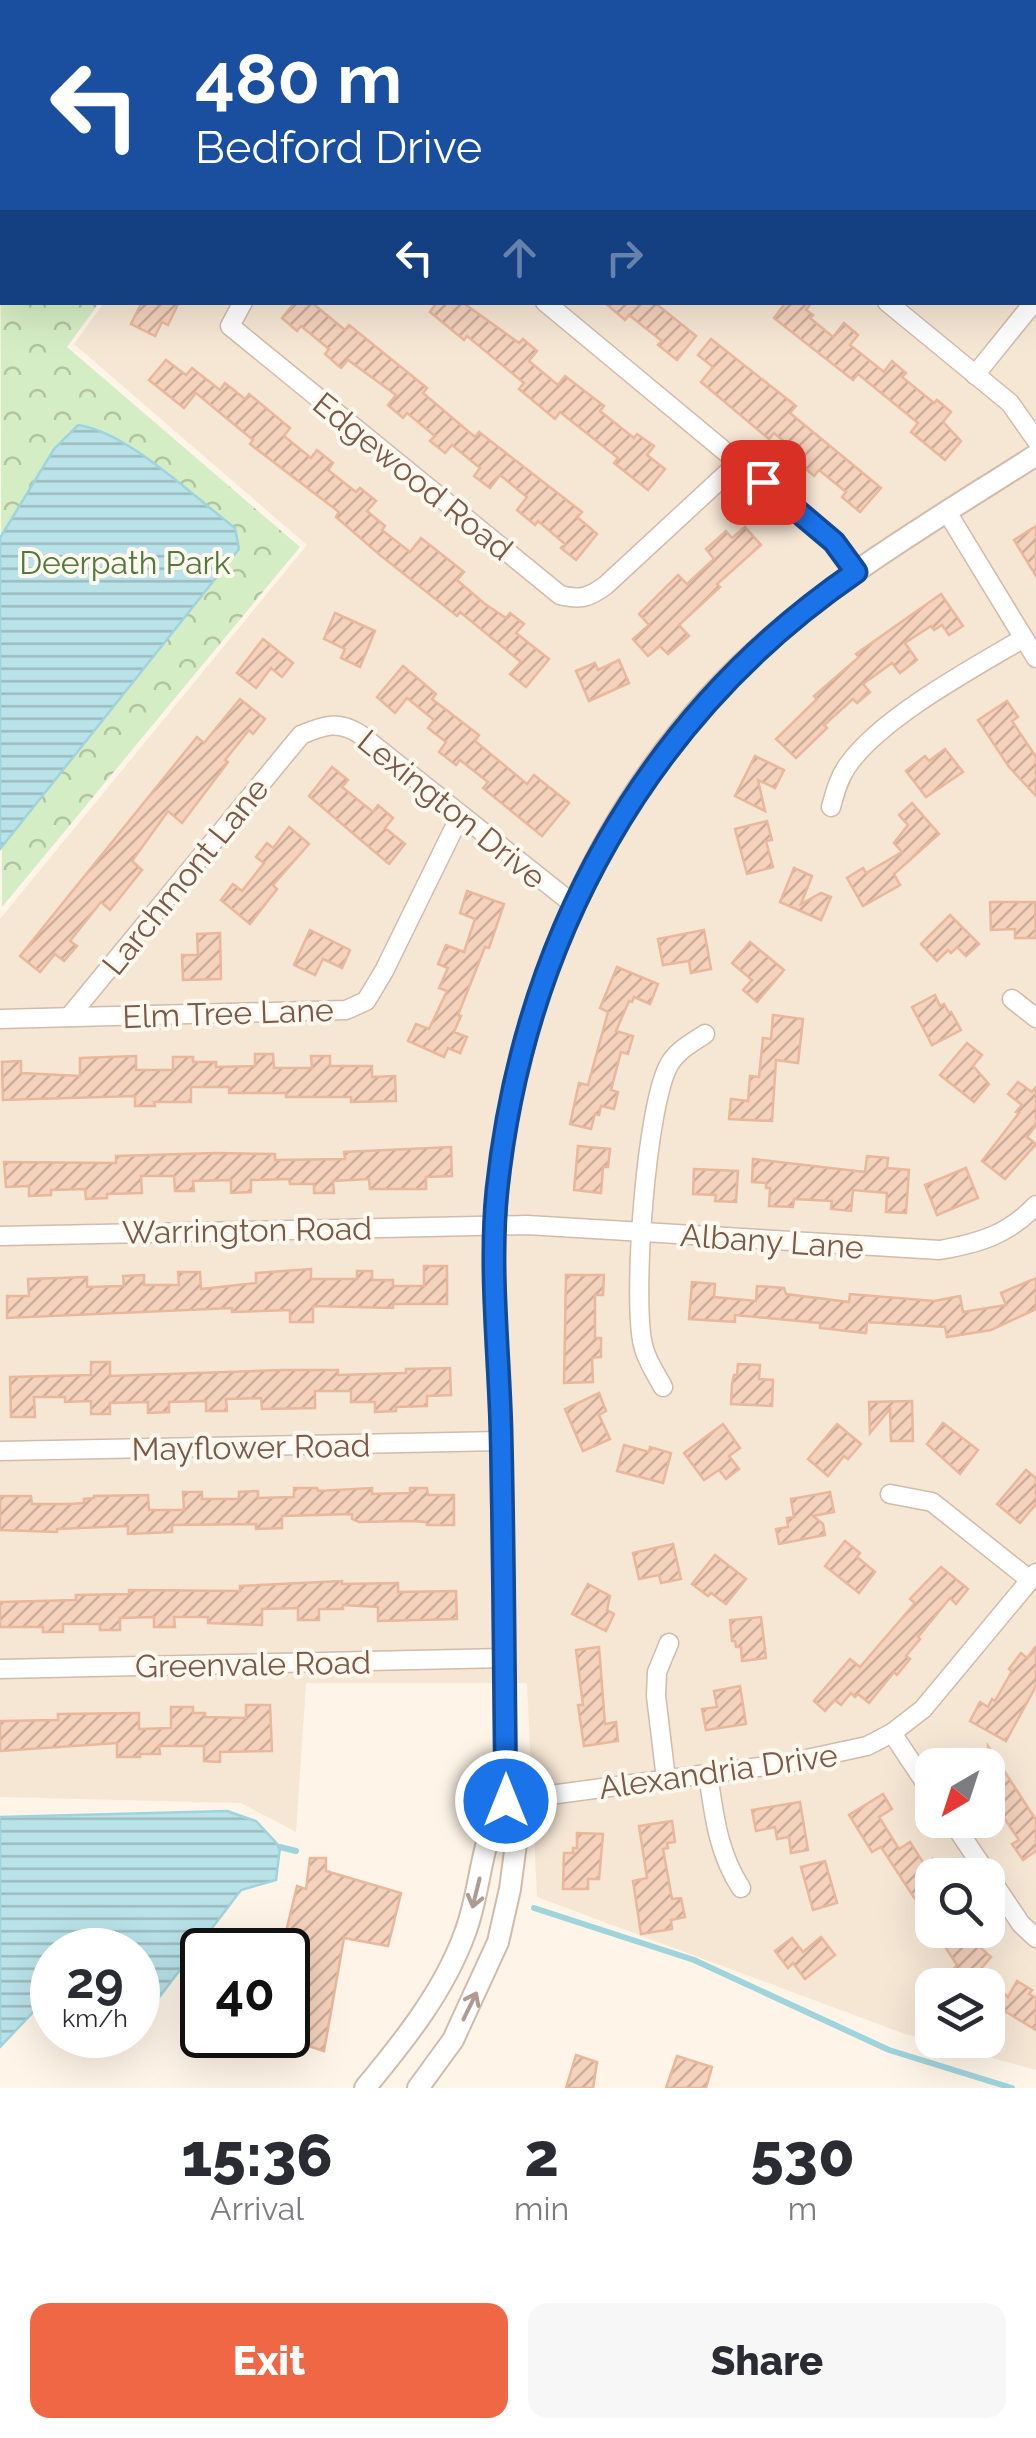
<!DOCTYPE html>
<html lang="en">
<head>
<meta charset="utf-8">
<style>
	:root { --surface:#fff; --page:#f7f7f7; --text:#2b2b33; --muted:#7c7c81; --accent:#ef6744 }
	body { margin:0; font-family:Raleway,sans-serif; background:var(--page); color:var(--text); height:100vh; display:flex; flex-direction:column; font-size:38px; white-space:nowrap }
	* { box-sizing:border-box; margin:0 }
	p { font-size:32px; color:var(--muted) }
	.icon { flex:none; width:55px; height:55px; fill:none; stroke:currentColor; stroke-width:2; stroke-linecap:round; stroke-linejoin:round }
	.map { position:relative; height:2088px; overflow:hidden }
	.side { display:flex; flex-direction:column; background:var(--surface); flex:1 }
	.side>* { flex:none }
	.banner { position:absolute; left:0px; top:0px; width:1038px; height:305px; box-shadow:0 10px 40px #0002; background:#1a4fa0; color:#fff; overflow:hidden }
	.needle { width:65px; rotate:219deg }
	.tools { position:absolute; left:915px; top:1748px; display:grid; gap:20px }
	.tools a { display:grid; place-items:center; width:90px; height:90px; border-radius:20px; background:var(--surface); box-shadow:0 10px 40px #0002; font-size:50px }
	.speed { position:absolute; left:30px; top:1928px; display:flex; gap:20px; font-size:50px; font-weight:700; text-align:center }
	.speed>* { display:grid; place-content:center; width:130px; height:130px; border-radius:50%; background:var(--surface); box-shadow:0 10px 40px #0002; line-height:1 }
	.speed small { font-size:25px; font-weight:400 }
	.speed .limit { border:5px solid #111; border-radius:15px; background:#fff; color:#111 }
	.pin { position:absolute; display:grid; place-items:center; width:85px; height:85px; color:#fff; margin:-42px; border-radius:20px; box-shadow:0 5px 15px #0006 }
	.me { position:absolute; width:110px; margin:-55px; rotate:0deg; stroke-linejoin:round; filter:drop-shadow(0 0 8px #0008) }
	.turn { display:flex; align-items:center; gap:35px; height:210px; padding:0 30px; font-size:45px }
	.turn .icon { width:130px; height:130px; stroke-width:2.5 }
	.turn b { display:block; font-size:70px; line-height:85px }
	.lanes { display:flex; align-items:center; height:95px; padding:0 30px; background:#0003; justify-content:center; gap:50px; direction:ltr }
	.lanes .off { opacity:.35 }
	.eta { display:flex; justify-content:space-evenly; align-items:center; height:170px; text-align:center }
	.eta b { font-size:60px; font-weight:800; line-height:70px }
	.button { display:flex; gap:20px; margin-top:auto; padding:20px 30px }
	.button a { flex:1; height:115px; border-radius:20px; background:var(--accent); color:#fff; font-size:40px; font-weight:800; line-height:115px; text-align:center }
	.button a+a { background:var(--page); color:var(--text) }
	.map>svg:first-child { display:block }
</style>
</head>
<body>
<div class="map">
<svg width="1036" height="2088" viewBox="0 0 1036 2088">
	<defs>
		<pattern id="forest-crowns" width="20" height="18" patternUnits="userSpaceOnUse" patternTransform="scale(2.5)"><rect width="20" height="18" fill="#d5edc4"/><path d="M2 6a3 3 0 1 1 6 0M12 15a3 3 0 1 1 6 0" fill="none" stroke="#b2c3a1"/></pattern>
		<pattern id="water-rules" width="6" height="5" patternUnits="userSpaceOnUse" patternTransform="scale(2.5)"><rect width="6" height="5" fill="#b9e3e9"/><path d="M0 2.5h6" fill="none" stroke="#9bbbbf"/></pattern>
		<pattern id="building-hatch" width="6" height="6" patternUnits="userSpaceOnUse" patternTransform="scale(2.5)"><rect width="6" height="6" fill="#f5d2bc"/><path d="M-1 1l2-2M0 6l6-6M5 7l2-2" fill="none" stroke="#cbad9b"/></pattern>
	</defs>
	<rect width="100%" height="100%" fill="#fef4e7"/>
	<!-- residential -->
	<path fill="#f6e6d4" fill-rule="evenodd" d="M319,0h717v2070l-131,-36 -368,-137 -10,-214h-221l-10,149 -55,-29 -241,-6v-878l307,-374 -233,-201 30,-41 931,-1v-300h-718zM932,1765h56v55h-56zM932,1875h56v55h-56zM932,1985h56v55h-56z"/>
	<!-- forest -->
	<path fill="url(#forest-crowns)" d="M0,0h317l-315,2v300l97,1 -32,44 233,200 -298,360z"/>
	<!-- pitch -->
	<path fill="#d5edc4" d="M0,0h210l-208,2v188z"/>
	<!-- water -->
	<g fill="url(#water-rules)" stroke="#9fd4dc" stroke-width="2.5">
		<path d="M78,425c50,7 116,72 157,103l4,21 -239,300v-311l54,-89z"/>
		<path d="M227,1811l29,10 24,26 -4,33 -35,10 -87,114 -16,5v-59h-86v55l-14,2 -38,40v-230z"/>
	</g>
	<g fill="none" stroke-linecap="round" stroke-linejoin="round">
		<!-- stream -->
		<g stroke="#9fd4dc" stroke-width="6">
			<path d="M280,1847l16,4"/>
			<path d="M534,1908l160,52 195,90 123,38"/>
		</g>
	</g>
	<!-- building -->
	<g fill="url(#building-hatch)" stroke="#e9b79c" stroke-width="2.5">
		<path d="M142,302h37l-11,23 -6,-3 -7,14 -24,-12z"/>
		<path d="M295,302h16l34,28 4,-5 78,63 -4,5 52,44 4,-5 103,80 -5,5 20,17 -21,26 -15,-12 4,-4 -27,-23 -3,4 -18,-15 10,-13 -27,-22 -10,13 -16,-12 6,-8 -28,-23 -7,8 -15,-12 5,-5 -28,-23 -4,5 -15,-13 8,-10 -48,-35 -7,8 -16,-14 4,-5 -28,-23 -4,5 -15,-13z"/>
		<path d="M437,302h25l57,41 4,-4 14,12 -8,10 29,24 7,-9 39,30 -4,5 34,27 3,-4 17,12 -7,9 18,14 -17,21 -34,-27 4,-5 -58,-46 -5,7 -36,-30 5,-6 -57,-47 -3,4 -34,-28z"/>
		<path d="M604,302h50l42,34 -19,24 -19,-15 4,-4 -33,-26 -4,5z"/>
		<path d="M786,302h26l-6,8 7,5 -3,3 23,19 11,-14 14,12 -8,10 34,27 8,-11 14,12 -4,4 32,26 3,-3 14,12 -8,10 18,19 -16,19 -34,-28 7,-9 -60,-49 -5,6 -79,-62z"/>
		<path d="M711,339l85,67 -6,7 91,75 -21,24 -18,-15 4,-5 -27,-22 -5,6 -15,-13 5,-5 -30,-25 -5,6 -68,-57 12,-15 -15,-12z"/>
		<path d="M166,360l20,15 6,-7 28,22 5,-7 20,16 4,-5 41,34 -6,8 27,22 6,-8 16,13 -5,7 28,22 4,-4 16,13 -9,10 18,15 -3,4 28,22 11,-14 43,34 -7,8 28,24 21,14 4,-5 14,11 -8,9 33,26 -23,28 -16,-13 11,-12 -61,-50 -3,4 -77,-61 -44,-38 3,-5 -89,-68 3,-4 -57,-47 -12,15 -35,-28z"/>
		<path d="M1036,526v50l-22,-36z"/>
		<path d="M745,527l16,18 -44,39 3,3 -41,38 10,11 -21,18 -8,-8 -12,10 -15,-17 16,-14 -10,-11 39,-39 9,9 27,-25 -8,-10 20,-18 6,7z"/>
		<path d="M941,594l22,32 -14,9 -7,-10 -8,5 -3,-4 -26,17 12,17 -17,13 -8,-10 -29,21 7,8 -13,11 -4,-4 -29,26 3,3 -31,30 -20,-19 41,-40 -3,-3 45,-39 -3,-3z"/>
		<path d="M335,613l40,18 -15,36 -19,-9 4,-9 -21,-10z"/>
		<path d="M263,639l30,24 -11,14 -11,-9 -15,20 -19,-15z"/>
		<path d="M619,660l10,23 -40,18 -13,-30 19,-8 3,7z"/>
		<path d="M403,666l33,28 -4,5 47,36 -4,6 52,43 7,-9 35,28 -27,33 -59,-48 5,-6 -28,-22 -4,5 -17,-13 7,-10 -18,-14 6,-8 -27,-22 -12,15 -18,-16z"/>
		<path d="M240,699l25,20 -12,15 -4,-4 -24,30 3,2 -46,61 -14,-12 -36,50 10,9 -32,40 -9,-8 -31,39 7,5 -13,15 -9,-7 -15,18 -20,-16 177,-219 7,6z"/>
		<path d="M1007,701l11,16 -6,4 24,36v39l-27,-29 -31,-47z"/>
		<path d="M945,749l18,23 -37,25 -20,-26 19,-15 4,5z"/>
		<path d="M755,756l29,14 -9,18 -17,-8 7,31 -30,-15z"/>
		<path d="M332,767l16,13 -6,7 31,25 5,-7 15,13 -8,10 20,16 -16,20 -80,-68z"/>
		<path d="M912,803l27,31 -45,40 6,11 -37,21 -16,-28 16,-10 3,5 36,-21 -8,-9 14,-18 -9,-10z"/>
		<path d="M767,821l5,19 -6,1 7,26 -26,7 -12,-45z"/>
		<path d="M289,827l20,17 -36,41 4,4 -27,35 -29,-24 12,-16 9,7 22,-28 -8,-6 11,-14 6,5z"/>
		<path d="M794,868l18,8 -11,28 20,-11 10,4 -10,23 -41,-18z"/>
		<path d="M467,891l37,13 -15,44 -4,-1 -27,68 3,1 -7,16 13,5 -7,16 -12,-5 -4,9 -36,-16 8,-17 13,5 18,-38 -8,-3 9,-20 -10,-4 8,-19 18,7 11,-33 -15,-6z"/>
		<path d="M990,902h45l1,36h-21v-9l-24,1z"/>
		<path d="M950,915l29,29 -13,12 -9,-9 -6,6 -3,-3 -11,11 -16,-17z"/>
		<path d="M310,930l40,20 -8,18 -19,-9 -8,16 -21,-10z"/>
		<path d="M704,930l7,39 -20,4 -2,-12 -26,4 -5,-26z"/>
		<path d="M220,933l1,46 -38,1 -1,-25h16l-1,-21z"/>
		<path d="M750,942l34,28 -27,32 -14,-12 9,-10 -20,-17z"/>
		<path d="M617,967l41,17 -8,20 -16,-7 -2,5 -3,-1 -13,30 17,5 -5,18 -7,-2 -10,38 7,2 -4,17 -13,-3 -2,9 -4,-1 -4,15 -21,-5 9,-41 9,2 20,-73 -8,-4z"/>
		<path d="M935,995l5,11 4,-2 5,9 2,-1 10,18 -29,15 -20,-38z"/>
		<path d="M773,1015l30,4 -5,44 -22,-3 -4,61 -43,-2 2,-20 17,2 2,-25 9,1 4,-39 8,1z"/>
		<path d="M967,1043l15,12 -9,11 16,18 -15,18 -34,-27z"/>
		<path d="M255,1054h18l1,14h38l-1,-12h19v10h42v11l23,-1 1,25 -45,1v-5h-65v-4h-57v-6h-38v15h-37l1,4h-20v-10l-132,4 -1,-38 19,-1v12l59,3v-18l56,-2v14h37v-13h20v5h23v5l39,-1z"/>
		<path d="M1018,1082l14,10 4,-5v38l-9,12 9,7 -31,35 -23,-18 37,-48 -3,-1 6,-7 -14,-11z"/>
		<path d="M578,1146l32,3 -2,18h-5l-2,26 -27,-3z"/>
		<path d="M451,1147l1,29 -26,1v12h-56l-1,-10 -36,2 1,12h-20v-9h-24l-1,-5 -38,1v12l-20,1v-13l-38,1 1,10h-19l-1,-15h-33l1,17 -35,1v4l-21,1 -1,-10 -34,1v5l-22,1v-10l-23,1 -2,-25 112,1v-7l101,-3 58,1v6l70,-1 -1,-7z"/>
		<path d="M867,1156l21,2 -1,10 22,2 -3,43 -20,-1 1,-19 -34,-3 -2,21 -20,-2 1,-8 -38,-2 -1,8 -24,-1 1,-18h-4v-5l-14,-1 1,-23 112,13z"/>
		<path d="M966,1168l12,30 -41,17 -12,-30z"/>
		<path d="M694,1169l44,2 -2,31 -21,-1 1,-6 -23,-1z"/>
		<path d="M424,1266h23v38h-54v4l-80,-2v16h-23v-12l-58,2v-4l-225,10v-22h22l-1,-17 59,-2v10l37,-1 -1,-10 21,-1v10h35l-1,-13h22l1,17 55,-6v-10l55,-4v10h46v-8h15v9h21v6h31z"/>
		<path d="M566,1275h38l-1,20h-8v43h6v19l-9,1 1,24 -29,1z"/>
		<path d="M1036,1278v31l-45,21 -44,7 -2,-10 -78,-5 -1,11 -46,-5v-5l-85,-8v7l-46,-3 3,-37 23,2 -1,13 42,4 1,-15 27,2 2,6 63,8 1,-8 84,7 26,-5 3,16 43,-7 -5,-12z"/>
		<path d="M91,1362h19v14l172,-6h56v5l68,-2v-4l44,-1 1,27 -24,1v10l-31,1v4l-21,1v-10h-24v-11h-36v17l-53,1 -1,-11 -35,1 1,12h-21v-10l-37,1v10l-21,1v-11l-38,1v11h-19v-13l-26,1v-5h-31l1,20h-24l-1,-40 81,-2z"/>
		<path d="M738,1364l22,1 -1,14 14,1 -1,26 -41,-2 1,-20 2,-9h3z"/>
		<path d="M599,1393l7,18 -7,4 11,24 -27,12 -18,-42z"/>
		<path d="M912,1401l1,40h-22l-1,-32 -20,24 -1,-31z"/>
		<path d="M943,1423l35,27 -18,24 -33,-30z"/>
		<path d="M723,1424l17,24 -11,8 10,13 -13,10 -7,-9 -15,10 -20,-27z"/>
		<path d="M837,1424l24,20 -13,15 -4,-3 -16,20 -20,-17z"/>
		<path d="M624,1445l25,7 1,-5 21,6 -8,30 -46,-12z"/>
		<path d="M1026,1470l10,8v26l-16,19 -23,-19z"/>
		<path d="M294,1488h23l1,3 54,-3v6l38,-1v-5h17l1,7h26v30h-27l-1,-3 -15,-1 -52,1 -7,-3v-5l-70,2v12l-26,1v-5l-84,1v7l-44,2v-8l-71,3v3l-57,-2v-34h31l1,8h37l15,-1v-4l10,-1v-2l54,-1 1,15h35l-1,-18h19v7h37v-7l19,-1v7l36,-1z"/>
		<path d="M830,1492l4,20 -21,4 10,8 2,11 -46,9 -3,-15 12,-2 -1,-9 7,-1 -3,-18z"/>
		<path d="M845,1541l15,12 -3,4 18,15 -16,21 -34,-27z"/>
		<path d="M673,1544l8,35 -20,4 -2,-8 -20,4 -6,-26z"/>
		<path d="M715,1555l31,24 -20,25 -15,-11 -3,3 -16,-12z"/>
		<path d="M941,1567l27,22 -12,15 -6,-6 -32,39 2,2 -14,17 4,3 -13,16 -3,-3 -25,31 -11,-9 -3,3 -4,-4 -10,12 -6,-5 -10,11 -11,-10 36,-42 10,8 55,-64 -5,-4z"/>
		<path d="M342,1581v3l56,-1v9l58,-1 1,28 -79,2v-14l-35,-2v4h-24v11h-21v-12l-36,1v16l-54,-2v-6h-34l1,10h-21v-10l-34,1v12h-20v-6h-37v8h-20v-5h-43v-25l76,-2v-5l53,-1v-4l111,1v-5z"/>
		<path d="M588,1584l22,12 -3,14 7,4 -8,17 -34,-17z"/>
		<path d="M761,1617l5,41 -24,3 -1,-14h-5l-1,-6h-3l-2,-21z"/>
		<path d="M1036,1646v40l-30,55 -36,-20 10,-19 8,5 4,-8 3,2 17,-30 -3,-2 12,-16 6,5z"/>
		<path d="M599,1647l6,77 11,-2 2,19 -34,5 -6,-41h5l-7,-55z"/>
		<path d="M740,1686l6,38 -40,6 -4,-21 15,-2 -3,-16z"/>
		<path d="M246,1705h24l2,46 -52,1v10l-16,-1v-15h-45l1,8h-20v3h-23v-14l-117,8v-30l58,-1v-6l81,-1v16l32,-1v-21h22v6h12v4l41,1z"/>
		<path d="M988,1746l48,74v31l-13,9 -11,-16 7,-4 -21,-31 -10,8z"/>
		<path d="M883,1794l9,15 -13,8 20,32 11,-7 14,22 8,-5v66l-51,-78 -9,5 -23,-37z"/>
		<path d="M800,1802l8,48 -17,3 -2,-16 -12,2 -2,-12 -19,4 -4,-21z"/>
		<path d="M672,1821l3,21 -8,1 1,5 -5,1 9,50 9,-1 4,19 -14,3 1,9 -31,5 -8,-53 14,-3 -8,-52z"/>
		<path d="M577,1833l26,1 -4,45h-11v10h-25l1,-36h9v-5h4z"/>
		<path d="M310,1858h16v13l75,22 -13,53 -44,-8 -20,113 -40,-13 4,-3 4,-34 -4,-2v-62l-3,-1 12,-50 9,3z"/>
		<path d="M825,1861l12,42 -24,7 -12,-43z"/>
		<path d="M934,1930h27l30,27 -12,14 29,26 9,-16 15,9 -3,4 7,4v32l-48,-29v-16h-28l-12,-10 9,-10z"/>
		<path d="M821,1937l14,18 -30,24 -12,-16 -5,5 -13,-17 17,-13 11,14z"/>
		<path d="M576,2055l21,7 -4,26h-27z"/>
		<path d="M677,2056l35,11 -6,21h-40z"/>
	</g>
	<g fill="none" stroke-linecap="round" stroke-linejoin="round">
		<defs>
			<g id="minor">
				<path d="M518,0l3,2"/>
				<path d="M445,2l2,-2"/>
				<path d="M719,2l2,-2"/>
				<path d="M998,2l3,-2"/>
				<path d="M243,302l-13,24 330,269c20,5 29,3 46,-10l133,-123"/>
				<path d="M545,302l289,240 22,29"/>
				<path d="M887,302l123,101 26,37"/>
				<path d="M975,375l59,-73"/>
				<path d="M947,512l89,146"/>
				<path d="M831,807c4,-14 8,-30 17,-42 34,-48 125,-97 176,-127"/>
				<path d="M1012,999l24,19"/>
				<path d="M69,1017l232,-282c23,-10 38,-15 60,0l212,169"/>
				<path d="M0,1019l346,-9 20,-9 18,-30 76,-155"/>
				<path d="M0,1236l527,-11 413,25c39,-7 68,-15 96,-45"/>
				<path d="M663,1387c-7,-13 -17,-27 -20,-42 -11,-46 3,-243 27,-282 8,-13 23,-21 35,-29"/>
				<path d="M0,1451l501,-10"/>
				<path d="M890,1494l42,8 98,78"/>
				<path d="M0,1669l505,-11"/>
				<path d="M892,1733l40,60"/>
				<path d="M708,1774c6,41 10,79 33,114"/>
				<path d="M666,1779l-10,-83 1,-24 12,-29"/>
				<path d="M505,1801l283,-38 79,-17 25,-13 31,-24 113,-136"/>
				<path d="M951,1820l70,104 15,14"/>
			</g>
			<g id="tertiary">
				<path d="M365,2088c39,-47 79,-97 100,-155 17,-45 14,-92 40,-132"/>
				<path d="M418,2088l35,-48 45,-98 12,-53 7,-53 -12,-35c0,-118 -2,-236 -4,-354 -1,-74 -10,-153 -6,-227 13,-192 87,-386 219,-528 91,-98 210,-165 322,-237"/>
			</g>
		</defs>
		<!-- minor casing -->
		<use href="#minor" stroke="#d1bbab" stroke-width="21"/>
		<!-- tertiary casing -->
		<use href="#tertiary" stroke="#d1bbab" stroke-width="24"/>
		<!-- minor -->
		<use href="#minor" stroke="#fff" stroke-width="18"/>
		<!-- tertiary -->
		<use href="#tertiary" stroke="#fff" stroke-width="20"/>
	</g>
	<!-- one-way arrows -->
	<defs><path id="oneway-shaft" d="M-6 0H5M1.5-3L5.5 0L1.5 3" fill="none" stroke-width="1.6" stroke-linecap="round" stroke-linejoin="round" transform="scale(2.5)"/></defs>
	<g stroke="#af9b92">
		<use href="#oneway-shaft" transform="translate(476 1893) rotate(104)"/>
		<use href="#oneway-shaft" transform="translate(470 2006) rotate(-64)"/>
	</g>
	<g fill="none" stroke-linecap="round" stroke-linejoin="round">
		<defs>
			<path id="route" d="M506,1801c-2,-123 -2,-246 -5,-369 -2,-80 -12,-163 -4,-242 27,-252 149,-474 359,-618l-22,-30 -71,-60"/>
		</defs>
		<!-- route casing -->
		<use href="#route" stroke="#114b97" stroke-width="25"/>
		<!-- route -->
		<use href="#route" stroke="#1a73e8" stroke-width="18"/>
	</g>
	<g text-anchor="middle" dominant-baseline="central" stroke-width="8" stroke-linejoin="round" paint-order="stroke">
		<!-- street labels -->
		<g font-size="32" fill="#7a5949" stroke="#fff8ee">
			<text transform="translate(413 476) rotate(39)">Edgewood Road</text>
			<text transform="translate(452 809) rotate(39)">Lexington Drive</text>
			<text transform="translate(185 876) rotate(-51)">Larchmont Lane</text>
			<text transform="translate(228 1013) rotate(-2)">Elm Tree Lane</text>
			<text transform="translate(247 1230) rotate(-1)">Warrington Road</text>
			<text transform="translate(772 1241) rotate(4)">Albany Lane</text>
			<text transform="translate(251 1447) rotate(-1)">Mayflower Road</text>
			<text transform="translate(253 1664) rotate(-1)">Greenvale Road</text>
			<text transform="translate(718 1771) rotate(-8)">Alexandria Drive</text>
		</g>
		<!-- park labels -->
		<g font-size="32" fill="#507a3d" stroke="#fff8ee">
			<text x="125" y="562">Deerpath Park</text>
		</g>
	</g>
</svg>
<div class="tools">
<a><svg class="needle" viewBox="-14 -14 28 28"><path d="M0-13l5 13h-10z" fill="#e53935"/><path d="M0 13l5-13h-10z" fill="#7c7c81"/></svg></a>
<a><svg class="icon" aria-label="search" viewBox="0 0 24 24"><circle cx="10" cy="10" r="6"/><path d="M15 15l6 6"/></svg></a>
<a><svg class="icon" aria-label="layers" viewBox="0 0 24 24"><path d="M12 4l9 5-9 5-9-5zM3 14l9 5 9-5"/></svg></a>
</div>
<div class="speed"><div>29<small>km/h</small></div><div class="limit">40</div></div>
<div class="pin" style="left:763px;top:482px;background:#d93025"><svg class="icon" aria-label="arrive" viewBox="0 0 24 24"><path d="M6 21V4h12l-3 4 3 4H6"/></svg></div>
<svg class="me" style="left:506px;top:1801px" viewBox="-20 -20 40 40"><circle r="17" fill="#1a73e8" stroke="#fff" stroke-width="3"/><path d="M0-11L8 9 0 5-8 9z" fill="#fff"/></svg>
<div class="banner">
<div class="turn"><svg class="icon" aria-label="left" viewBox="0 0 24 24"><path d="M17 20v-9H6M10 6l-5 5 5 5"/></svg><div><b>480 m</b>Bedford Drive</div></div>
<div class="lanes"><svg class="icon" aria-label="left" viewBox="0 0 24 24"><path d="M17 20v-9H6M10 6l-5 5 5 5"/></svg><svg class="icon off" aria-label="ahead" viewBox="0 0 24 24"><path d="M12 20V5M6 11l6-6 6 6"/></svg><svg class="icon off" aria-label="right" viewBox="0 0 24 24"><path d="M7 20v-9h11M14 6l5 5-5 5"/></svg></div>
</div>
</div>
<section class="side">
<div class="eta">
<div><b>15:36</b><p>Arrival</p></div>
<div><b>2</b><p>min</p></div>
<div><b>530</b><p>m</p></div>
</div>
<div class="button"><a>Exit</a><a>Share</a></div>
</section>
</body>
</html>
